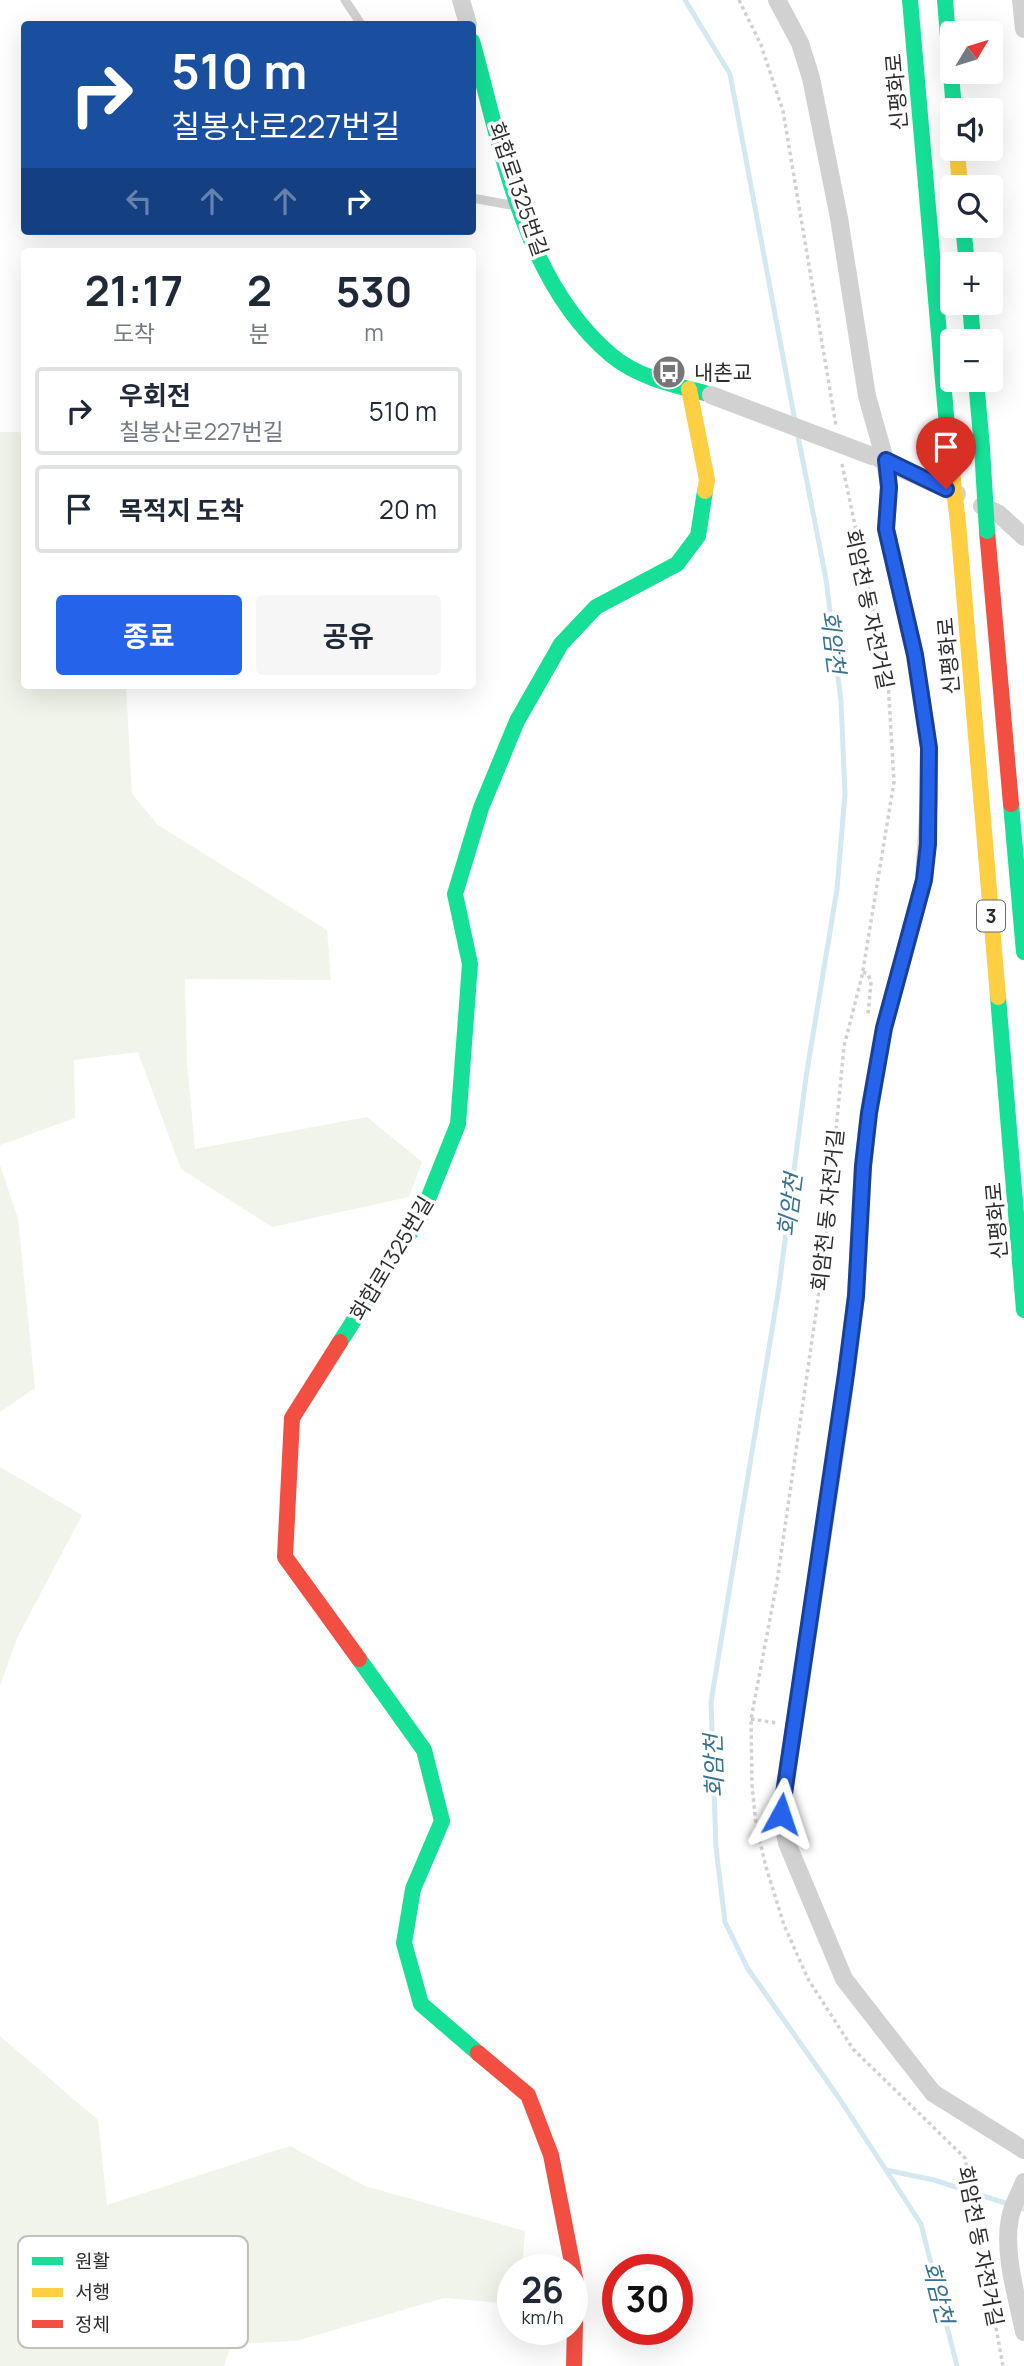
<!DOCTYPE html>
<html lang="ko">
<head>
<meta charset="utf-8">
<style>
	:root { --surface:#fff; --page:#f6f6f7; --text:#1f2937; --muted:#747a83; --line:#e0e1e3; --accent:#2563eb }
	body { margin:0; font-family:Manrope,"Noto Sans KR",sans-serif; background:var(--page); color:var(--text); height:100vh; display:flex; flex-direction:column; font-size:26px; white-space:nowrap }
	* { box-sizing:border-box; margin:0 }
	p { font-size:23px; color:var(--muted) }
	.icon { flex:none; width:38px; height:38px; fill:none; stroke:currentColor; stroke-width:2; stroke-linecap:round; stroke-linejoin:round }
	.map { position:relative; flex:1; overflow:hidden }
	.panel { position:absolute; left:21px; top:248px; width:455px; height:441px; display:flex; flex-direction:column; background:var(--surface); border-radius:7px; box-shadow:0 7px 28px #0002 }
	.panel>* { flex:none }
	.banner { position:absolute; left:21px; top:21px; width:455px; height:214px; border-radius:7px; box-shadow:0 7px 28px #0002; background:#1a4fa0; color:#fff; overflow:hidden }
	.needle { width:46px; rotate:52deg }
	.buttons { position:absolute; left:940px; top:21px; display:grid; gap:14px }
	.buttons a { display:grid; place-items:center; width:63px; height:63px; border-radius:7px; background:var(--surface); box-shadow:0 7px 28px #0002; font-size:35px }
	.speed { position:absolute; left:497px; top:2254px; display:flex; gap:14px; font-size:35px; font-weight:700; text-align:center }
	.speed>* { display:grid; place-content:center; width:91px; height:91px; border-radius:50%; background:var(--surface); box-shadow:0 7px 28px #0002; line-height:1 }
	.speed small { font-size:18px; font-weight:400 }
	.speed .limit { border:10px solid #d22; background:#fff; color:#111 }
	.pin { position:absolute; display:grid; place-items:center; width:60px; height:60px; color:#fff; margin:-72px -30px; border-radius:50% 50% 50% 0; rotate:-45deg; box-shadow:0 0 7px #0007 }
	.pin .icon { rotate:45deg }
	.me { position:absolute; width:77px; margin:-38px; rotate:5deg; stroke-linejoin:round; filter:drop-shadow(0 0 5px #0008) }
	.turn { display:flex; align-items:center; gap:24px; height:147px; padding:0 35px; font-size:32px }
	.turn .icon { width:91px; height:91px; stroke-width:2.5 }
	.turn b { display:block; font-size:49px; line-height:60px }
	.lanes { display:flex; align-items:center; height:66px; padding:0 35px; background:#0003; justify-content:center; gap:35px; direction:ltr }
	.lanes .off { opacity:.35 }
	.eta { display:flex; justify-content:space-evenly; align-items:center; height:119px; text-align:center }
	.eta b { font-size:42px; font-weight:700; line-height:49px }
	.action { display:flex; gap:14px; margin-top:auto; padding:14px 35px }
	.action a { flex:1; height:80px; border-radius:7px; background:var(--accent); color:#fff; font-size:28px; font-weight:700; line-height:80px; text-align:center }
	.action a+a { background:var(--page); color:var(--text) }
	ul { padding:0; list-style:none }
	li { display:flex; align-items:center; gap:21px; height:88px; margin:0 14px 10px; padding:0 21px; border:4px solid var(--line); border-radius:7px }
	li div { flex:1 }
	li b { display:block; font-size:26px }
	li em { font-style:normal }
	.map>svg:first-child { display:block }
</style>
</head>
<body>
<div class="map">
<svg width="1024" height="2366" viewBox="0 0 1024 2366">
	<rect width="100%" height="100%" fill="#fff"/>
	<!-- green -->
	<g fill="#f0f4ea">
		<path d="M0,432h20l4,18v236h102l6,108 26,31 169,105 4,50 -146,-1 2,84 8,86 172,-32 55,45 -13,35 -137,30 -91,-58 -43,-117 -64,8 1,58 -75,27z"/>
		<path d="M0,1165l18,54 17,169 -35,24z"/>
		<path d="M0,1467l82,48 -65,123 -17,48z"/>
		<path d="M0,2036l98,84 9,85 183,-59 75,40 160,45 -3,39h-9v34l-69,-6 -148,43 -65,3 -7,22h-224z"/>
	</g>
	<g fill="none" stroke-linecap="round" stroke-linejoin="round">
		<!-- stream -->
		<g stroke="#d4e8f2" stroke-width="5">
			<path d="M685,0l45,74 65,347"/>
			<path d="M797,431l29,148 15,122 4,93 -8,95 -31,188 -27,210 -68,415 5,146 9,74 23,47 91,129 82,126 36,142"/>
			<path d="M886,2170l48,10 90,29"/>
		</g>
		<!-- path -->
		<g stroke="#d1d1d1" stroke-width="3.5" stroke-dasharray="3.5 3.5" stroke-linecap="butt">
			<path d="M739,0l22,45 22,66 53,315"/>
			<path d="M842,464l46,217 6,101 -32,194 -18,70 -20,211 -47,325 -26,137 1,66 4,40 10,42 18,58 24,54 45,70 112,109 38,208"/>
			<path d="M863,972l5,2 3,8 -3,33"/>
			<path d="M751,1719l26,4"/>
		</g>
		<!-- lane -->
		<g stroke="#d1d1d1" stroke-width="9">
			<path d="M345,0l16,24"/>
			<path d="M472,198l44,8"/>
		</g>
		<!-- street -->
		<g stroke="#d1d1d1" stroke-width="18">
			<path d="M461,0l7,24"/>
			<path d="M777,0l23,43 11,35 28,140 28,178 18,64 4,27 -3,42 29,126 14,93v48l-5,84 -40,148 -15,85 -6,53 -7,130 -13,104 -62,414 6,29 57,136 89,114 91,57"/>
			<path d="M1021,0l3,29"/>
			<path d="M878,458l79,36"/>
			<path d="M982,506l17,8 25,23"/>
			<path d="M1024,2182c-4,11 -12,24 -14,36 -7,35 7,79 14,114"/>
		</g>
		<!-- fast -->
		<g stroke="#16e098" stroke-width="16">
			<path d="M910,0l38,438"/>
			<path d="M945,0l9,110"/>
			<path d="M472,41c30,106 50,239 139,314 26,22 62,30 94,38"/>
			<path d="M963,226l4,38"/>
			<path d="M970,303l3,38"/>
			<path d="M976,380l6,68"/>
			<path d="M1011,804l13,148"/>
			<path d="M998,997l26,313"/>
			<path d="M340,1342l82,-128 36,-90 12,-160 -15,-70 26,-86 36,-87 44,-77 35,-37 81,-43 21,-28 7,-45"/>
			<path d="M359,1659l65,91 18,71 -29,68 -9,54 17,61 57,49"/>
		</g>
		<!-- slow -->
		<g stroke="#ffcf43" stroke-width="16">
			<path d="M957,149l3,38"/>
			<path d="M689,389l18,91 -2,11"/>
			<path d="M958,523l40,474"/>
		</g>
		<!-- jam -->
		<g stroke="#f24e42" stroke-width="16">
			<path d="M987,531l24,273"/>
			<path d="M340,1342l-48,76 -7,139 74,102"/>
			<path d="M478,2053l50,42 23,60 25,128 -2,83"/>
		</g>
		<!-- street-bridge -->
		<path stroke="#d1d1d1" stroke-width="18" d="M711,395l161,61"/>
		<!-- fast-bridge -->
		<path stroke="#16e098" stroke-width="16" d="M982,448l5,83"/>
		<!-- slow-bridge -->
		<path stroke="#ffcf43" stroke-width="16" d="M948,438l10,85"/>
	</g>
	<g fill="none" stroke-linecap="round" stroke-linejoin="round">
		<defs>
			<path id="route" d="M781,1814l65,-440 10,-78 7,-130 6,-53 15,-85 40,-148 4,-36 1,-96 -14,-93 -29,-126 3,-42 -3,-27 60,29"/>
		</defs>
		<!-- route casing -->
		<use href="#route" stroke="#184099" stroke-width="18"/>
		<!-- route -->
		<use href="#route" stroke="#2563eb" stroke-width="12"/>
	</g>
	<!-- icons -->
	<defs>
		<symbol id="bus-disc" viewBox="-11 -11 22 22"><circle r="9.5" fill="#767676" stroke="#fff"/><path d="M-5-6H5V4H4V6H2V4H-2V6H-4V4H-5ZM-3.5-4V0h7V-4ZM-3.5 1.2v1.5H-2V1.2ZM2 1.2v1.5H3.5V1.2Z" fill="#fff"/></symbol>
	</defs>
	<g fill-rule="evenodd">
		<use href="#bus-disc" x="650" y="353" width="38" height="38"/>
	</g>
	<g text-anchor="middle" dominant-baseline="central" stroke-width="7" stroke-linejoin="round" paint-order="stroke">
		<!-- shield labels -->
		<rect fill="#fff" stroke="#6b6b6b" stroke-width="2" x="977" y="900.5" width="28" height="31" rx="5"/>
		<g font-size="19" font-weight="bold" fill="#2c2c2c">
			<text x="991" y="916">3</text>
		</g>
		<!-- street labels -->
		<g font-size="21" fill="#2c2c2c" stroke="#fff">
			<text transform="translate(896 92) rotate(-95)">신평화로</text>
			<text transform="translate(519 189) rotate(71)">화합로1325번길</text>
			<text transform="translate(870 609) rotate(78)">회암천 동 자전거길</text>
			<text transform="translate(948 656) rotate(-95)">신평화로</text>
			<text transform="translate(827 1210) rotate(-84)">회암천 동 자전거길</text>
			<text transform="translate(996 1221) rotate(-95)">신평화로</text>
			<text transform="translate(391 1258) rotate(-59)">화합로1325번길</text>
			<text transform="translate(981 2246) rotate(79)">회암천 동 자전거길</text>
		</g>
		<!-- poi labels -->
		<g font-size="21" fill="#2c2c2c" stroke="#fff" text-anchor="start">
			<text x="694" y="372">내촌교</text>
		</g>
		<!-- water labels -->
		<g font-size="23" font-style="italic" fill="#367291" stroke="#fff">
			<text transform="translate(834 642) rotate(83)">회암천</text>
			<text transform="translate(789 1205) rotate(-83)">회암천</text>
			<text transform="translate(713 1766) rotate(-92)">회암천</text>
			<text transform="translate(939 2292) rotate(76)">회암천</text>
		</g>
	</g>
	<!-- legend -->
	<rect x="18" y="2236" width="230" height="112" rx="10" fill="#fff" stroke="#c0c0c0" stroke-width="2"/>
	<rect x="32" y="2257" width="31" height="8" fill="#16e098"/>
	<rect x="32" y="2288" width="31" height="9" fill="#ffcf43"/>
	<rect x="32" y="2320" width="31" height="8" fill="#f24e42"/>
	<g font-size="19" fill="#2c2c2c">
		<text x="75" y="2268">원활</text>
		<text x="75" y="2299">서행</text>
		<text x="75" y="2331">정체</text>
	</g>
</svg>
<div class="buttons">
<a><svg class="needle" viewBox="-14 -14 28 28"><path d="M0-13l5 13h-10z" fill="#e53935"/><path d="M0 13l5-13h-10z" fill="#747a83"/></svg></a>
<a><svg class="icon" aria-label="sound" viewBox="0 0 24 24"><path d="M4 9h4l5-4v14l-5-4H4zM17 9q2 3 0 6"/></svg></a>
<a><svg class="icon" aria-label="search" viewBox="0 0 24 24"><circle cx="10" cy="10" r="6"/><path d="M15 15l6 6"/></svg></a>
<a>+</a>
<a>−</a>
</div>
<div class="speed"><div>26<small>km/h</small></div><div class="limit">30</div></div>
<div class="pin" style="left:946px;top:489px;background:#d93025"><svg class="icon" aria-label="arrive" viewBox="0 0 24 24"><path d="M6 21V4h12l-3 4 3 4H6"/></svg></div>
<svg class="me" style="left:781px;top:1814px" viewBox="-20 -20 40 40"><path d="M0-17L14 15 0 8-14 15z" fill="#2563eb" stroke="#fff" stroke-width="4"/></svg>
<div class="banner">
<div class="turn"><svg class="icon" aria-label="right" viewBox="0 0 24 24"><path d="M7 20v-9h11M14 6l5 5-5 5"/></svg><div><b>510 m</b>칠봉산로227번길</div></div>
<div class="lanes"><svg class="icon off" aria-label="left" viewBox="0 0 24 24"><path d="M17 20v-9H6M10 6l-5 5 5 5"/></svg><svg class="icon off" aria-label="ahead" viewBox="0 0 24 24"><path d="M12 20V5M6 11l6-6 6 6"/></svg><svg class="icon off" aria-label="ahead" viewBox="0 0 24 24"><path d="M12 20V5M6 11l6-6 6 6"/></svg><svg class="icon" aria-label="right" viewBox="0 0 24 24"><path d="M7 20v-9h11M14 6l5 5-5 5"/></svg></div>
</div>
<section class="panel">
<div class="eta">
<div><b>21:17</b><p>도착</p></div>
<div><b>2</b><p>분</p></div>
<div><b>530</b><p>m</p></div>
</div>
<ul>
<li><svg class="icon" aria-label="right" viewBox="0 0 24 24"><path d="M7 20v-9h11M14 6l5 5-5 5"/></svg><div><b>우회전</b><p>칠봉산로227번길</p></div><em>510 m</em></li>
<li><svg class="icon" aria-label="arrive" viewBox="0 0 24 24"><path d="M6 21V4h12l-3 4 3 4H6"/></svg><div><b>목적지 도착</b></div><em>20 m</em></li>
</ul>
<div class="action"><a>종료</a><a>공유</a></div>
</section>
</div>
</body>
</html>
